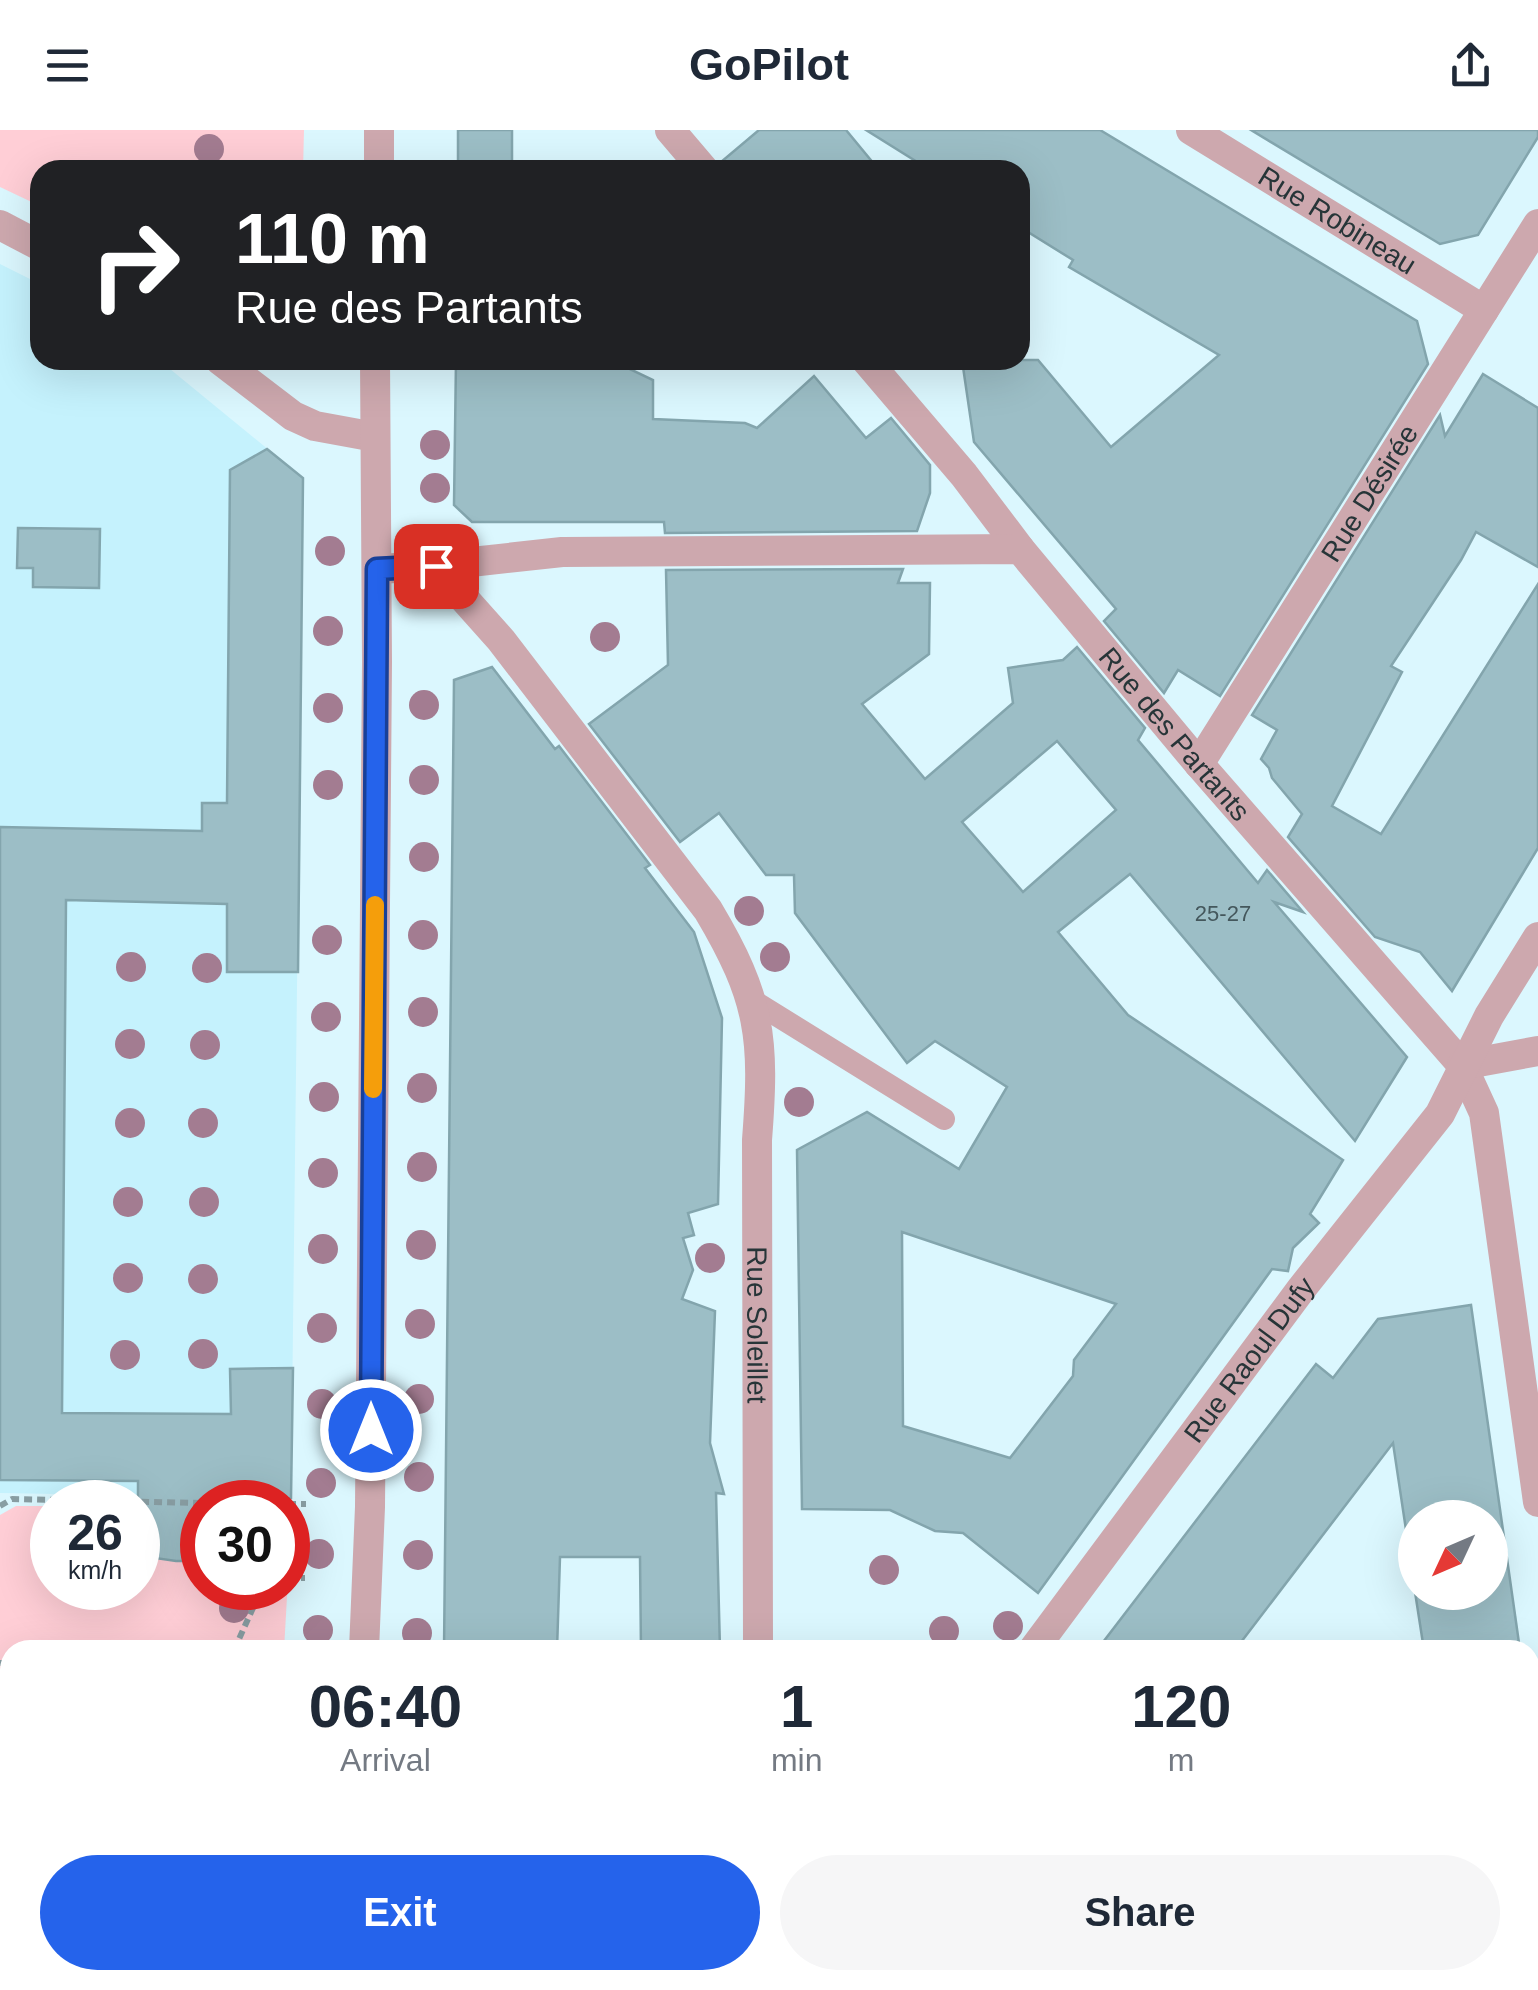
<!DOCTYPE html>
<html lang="en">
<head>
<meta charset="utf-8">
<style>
	:root { --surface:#fff; --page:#f6f6f7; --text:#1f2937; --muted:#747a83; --accent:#2563eb }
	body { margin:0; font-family:Helvetica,sans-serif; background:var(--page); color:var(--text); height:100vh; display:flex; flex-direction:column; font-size:38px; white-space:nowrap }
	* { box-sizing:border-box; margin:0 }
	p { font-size:32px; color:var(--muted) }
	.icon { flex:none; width:55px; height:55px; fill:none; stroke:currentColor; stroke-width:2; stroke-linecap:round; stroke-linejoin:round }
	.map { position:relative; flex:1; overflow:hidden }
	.details { position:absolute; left:0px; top:1510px; width:1540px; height:350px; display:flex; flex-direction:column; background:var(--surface); border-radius:30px 30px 0 0; box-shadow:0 10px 40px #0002 }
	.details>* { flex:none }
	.top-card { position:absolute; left:30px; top:30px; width:1000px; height:210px; border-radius:30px; box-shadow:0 10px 40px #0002; background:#202124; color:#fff; overflow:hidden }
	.needle { width:65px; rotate:226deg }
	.fabs { position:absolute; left:1398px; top:1370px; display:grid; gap:20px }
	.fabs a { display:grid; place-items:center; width:110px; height:110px; border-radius:50%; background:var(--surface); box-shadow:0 10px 40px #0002; font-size:50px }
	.speed { position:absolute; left:30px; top:1350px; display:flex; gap:20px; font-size:50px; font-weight:700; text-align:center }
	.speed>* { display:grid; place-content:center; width:130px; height:130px; border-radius:50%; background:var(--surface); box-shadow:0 10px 40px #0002; line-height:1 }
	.speed small { font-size:25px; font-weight:400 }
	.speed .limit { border:15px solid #d22; background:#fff; color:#111 }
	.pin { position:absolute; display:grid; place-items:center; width:85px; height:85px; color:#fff; margin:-42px; border-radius:20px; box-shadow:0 5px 15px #0006 }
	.me { position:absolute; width:110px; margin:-55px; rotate:0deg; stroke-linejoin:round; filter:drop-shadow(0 0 8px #0008) }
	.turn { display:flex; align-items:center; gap:35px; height:210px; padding:0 40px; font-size:45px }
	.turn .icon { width:130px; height:130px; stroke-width:2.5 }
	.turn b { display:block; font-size:70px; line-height:85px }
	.eta { display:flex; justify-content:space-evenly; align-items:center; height:170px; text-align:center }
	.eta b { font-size:60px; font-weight:700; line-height:70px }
	.primary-button { display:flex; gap:20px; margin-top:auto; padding:20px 40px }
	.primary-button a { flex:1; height:115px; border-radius:60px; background:var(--accent); color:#fff; font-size:40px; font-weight:700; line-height:115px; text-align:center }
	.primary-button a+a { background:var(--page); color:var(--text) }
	header { display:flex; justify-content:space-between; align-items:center; height:130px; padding:0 40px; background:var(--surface); font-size:45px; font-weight:700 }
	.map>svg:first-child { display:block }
</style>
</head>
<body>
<header><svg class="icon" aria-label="menu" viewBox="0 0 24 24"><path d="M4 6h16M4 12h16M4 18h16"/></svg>GoPilot<svg class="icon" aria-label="share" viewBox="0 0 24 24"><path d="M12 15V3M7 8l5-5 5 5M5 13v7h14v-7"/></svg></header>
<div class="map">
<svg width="1538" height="1860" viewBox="0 0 1538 1860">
	<rect width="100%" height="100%" fill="#dbf7fe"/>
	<!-- built -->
	<path fill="#c5f2fd" d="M0,134l40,20v76h119l144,118 -12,1020 -291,-5z"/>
	<!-- green -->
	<g fill="#ffced6">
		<path d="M0,0h304l-1,40h-263v36l-40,-19z"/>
		<path d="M16,1376h36v82h86v-81h64v81h86v-80h4l-8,142h-274v330h253l-1,10h-262v-475z"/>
		<path d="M785,1850h82l15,10h-96z"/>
	</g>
	<!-- building -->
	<g fill="#9cbec6" stroke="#83a5ad" stroke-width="2.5" fill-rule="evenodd">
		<rect x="458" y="0" width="54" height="40"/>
		<path d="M759,0h87l33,40h-157l-1,-8z"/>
		<path d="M866,0h234l317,191 11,43 -208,332 -42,-26 -14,23 -60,-72 12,-12 -142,-167 -12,-82h76l73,87 108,-92 -150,-88 4,-7 -53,-33v-57h-90z"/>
		<path d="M1251,0h287v7l-60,98 -38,9z"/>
		<path d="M456,230h155l42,20v39l92,4 12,5 57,-52 52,62 25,-20 39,47v28l-13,38 -252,2 -1,-11h-192l-18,-17z"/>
		<path d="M1483,244l55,34v159l-62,-35 -15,28 -70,106 11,6 -70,134 49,28 157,-250v264l-86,143 -32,-39 -45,-15 -87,-100 14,-23 -30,-36 -3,-10 -8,-9 16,-29 -25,-15 188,-300 5,21z"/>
		<path d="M267,319l36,29 -5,494h-71v-68l-161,-4 -4,513 169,1 -1,-45 63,-1 -2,130 -89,1v62h-26l-21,-3 -5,-34h-12v-43l-138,-1v-653l202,4v-28h25l3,-333z"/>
		<path d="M18,398l82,1 -1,59 -66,-1v-19h-16z"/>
		<path d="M903,439l-5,14h32l-1,71 -67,50 63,75 88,-76 -5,-35 55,-8 14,-13 68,81 -7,12 120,143 9,-13 36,42 -29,-10 133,155 -52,84 -225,-267 -72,58 70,83 215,145 -33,54 9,9 -26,25 -5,23 -16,-2 -234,324 -75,-60 -28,-2 -45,-21 -88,-1 -5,-359 70,-38 92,57 48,-82 -72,-46 -28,22 -112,-150 -1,-38h-28l-47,-62 -39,29 -91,-118 79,-59 -2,-95zM1057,611l59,69 -93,82 -61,-70zM902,1102l214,72 -42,56 -1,16 -63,82 -107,-32z"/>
		<path d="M492,537l63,82 4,-3 91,119 -5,3 49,64 28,86 -4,186 -30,9 6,22 -11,3 10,32 -11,29 33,12 -5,132 14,51 -8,-1 4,157h-79l-1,-93h-80l-3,93h-113l10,-970z"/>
		<path d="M1471,1175l49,345h-96l-9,-58h75v-74h-75v72l-22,-147 -158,207h-138l219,-286 17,14 45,-59z"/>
	</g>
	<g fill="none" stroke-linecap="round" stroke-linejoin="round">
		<!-- path -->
		<g stroke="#899ea3" stroke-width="6" stroke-dasharray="8 5" stroke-linecap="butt">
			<path d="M288,1374h18"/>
			<path d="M0,1376l12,-7 190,4"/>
			<path d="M288,1448h17"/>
			<path d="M234,1520l28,-62"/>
			<path d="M0,1533h10"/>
			<path d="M51,1850v10"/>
			<path d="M181,1860l1,-10"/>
			<path d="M832,1860l1,-10"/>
		</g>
		<!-- lane -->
		<path stroke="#cda8ae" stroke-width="22" d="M752,870l192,119"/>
		<!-- street -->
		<g stroke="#cda8ae" stroke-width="30">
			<path d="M670,0l34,40"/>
			<path id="s1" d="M1191,0l293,180"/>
			<path d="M379,40v-40"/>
			<path d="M0,95l40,21"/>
			<path d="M220,230l73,56 22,10 60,11"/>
			<path d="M866,230l98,115 56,74"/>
			<path id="s2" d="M435,436l66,74 207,270c53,89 57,128 49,230l1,510"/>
			<path id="s3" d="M377,439l58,-3 127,-14 458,-3 179,215 263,301 22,48 54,389"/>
			<path id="s4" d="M1199,634l339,-540"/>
			<path d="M1462,935l76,-14"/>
			<path d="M364,1520l6,-143 7,-845 -2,-302"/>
			<path id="s5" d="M1033,1520l269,-362 138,-174 49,-98 49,-79"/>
			<path d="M929,1850l16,10"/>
			<path d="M344,1860l1,-10"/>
		</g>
	</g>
	<!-- trees -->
	<g fill="#a37c91">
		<circle cx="209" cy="19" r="15"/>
		<circle cx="435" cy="315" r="15"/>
		<circle cx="435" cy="358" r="15"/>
		<circle cx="330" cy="421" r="15"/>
		<circle cx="328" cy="501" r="15"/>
		<circle cx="605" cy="507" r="15"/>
		<circle cx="424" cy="575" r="15"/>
		<circle cx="328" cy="578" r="15"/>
		<circle cx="424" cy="650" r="15"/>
		<circle cx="328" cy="655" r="15"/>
		<circle cx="424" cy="727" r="15"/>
		<circle cx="749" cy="781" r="15"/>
		<circle cx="423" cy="805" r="15"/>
		<circle cx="327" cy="810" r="15"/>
		<circle cx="775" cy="827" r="15"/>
		<circle cx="131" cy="837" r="15"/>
		<circle cx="207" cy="838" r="15"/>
		<circle cx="423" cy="882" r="15"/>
		<circle cx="326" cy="887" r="15"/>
		<circle cx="130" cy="914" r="15"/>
		<circle cx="205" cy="915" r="15"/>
		<circle cx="422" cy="958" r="15"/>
		<circle cx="324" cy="967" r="15"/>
		<circle cx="799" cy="972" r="15"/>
		<circle cx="130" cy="993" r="15"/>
		<circle cx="203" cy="993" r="15"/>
		<circle cx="422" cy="1037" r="15"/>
		<circle cx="323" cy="1043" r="15"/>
		<circle cx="128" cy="1072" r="15"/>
		<circle cx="204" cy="1072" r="15"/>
		<circle cx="421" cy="1115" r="15"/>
		<circle cx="323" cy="1119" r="15"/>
		<circle cx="710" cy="1128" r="15"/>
		<circle cx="128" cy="1148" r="15"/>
		<circle cx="203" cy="1149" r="15"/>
		<circle cx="420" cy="1194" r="15"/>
		<circle cx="322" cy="1198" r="15"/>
		<circle cx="203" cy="1224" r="15"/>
		<circle cx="125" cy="1225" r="15"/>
		<circle cx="419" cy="1269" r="15"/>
		<circle cx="322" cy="1274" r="15"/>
		<circle cx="419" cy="1347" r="15"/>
		<circle cx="321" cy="1353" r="15"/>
		<circle cx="319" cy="1424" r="15"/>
		<circle cx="418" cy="1425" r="15"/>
		<circle cx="884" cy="1440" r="15"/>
		<circle cx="234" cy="1478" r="15"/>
		<circle cx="1008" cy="1496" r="15"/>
		<circle cx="318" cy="1500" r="15"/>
		<circle cx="944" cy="1501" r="15"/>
		<circle cx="417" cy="1503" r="15"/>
	</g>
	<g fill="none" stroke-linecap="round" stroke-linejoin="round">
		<defs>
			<path id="route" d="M371,1300l6,-861 59,-3"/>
		</defs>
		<!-- route casing -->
		<use href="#route" stroke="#184099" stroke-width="25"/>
		<!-- route -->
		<use href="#route" stroke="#2563eb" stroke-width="18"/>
		<!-- slow -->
		<path stroke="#f59e0b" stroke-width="18" d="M373,959l2,-184"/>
	</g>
	<g text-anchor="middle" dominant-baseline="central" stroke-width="9" stroke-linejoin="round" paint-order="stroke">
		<!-- number labels -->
		<g font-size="22" fill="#44575c">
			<text x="1223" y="783">25-27</text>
		</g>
		<!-- street labels -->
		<g font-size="28" fill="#273538" stroke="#fefefe">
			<text stroke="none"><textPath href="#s1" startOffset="172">Rue Robineau</textPath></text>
			<text stroke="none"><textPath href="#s4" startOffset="320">Rue Désirée</textPath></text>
			<text stroke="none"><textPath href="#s3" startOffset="885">Rue des Partants</textPath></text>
			<text stroke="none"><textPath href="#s2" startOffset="865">Rue Soleillet</textPath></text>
			<text stroke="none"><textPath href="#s5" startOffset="362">Rue Raoul Dufy</textPath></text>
		</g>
	</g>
</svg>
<div class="fabs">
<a><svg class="needle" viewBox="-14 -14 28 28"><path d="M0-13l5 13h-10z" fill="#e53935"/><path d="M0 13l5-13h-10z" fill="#747a83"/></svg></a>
</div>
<div class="speed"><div>26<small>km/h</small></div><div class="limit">30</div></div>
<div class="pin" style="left:436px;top:436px;background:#d93025"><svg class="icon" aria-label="arrive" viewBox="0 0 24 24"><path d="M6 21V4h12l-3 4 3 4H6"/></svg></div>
<svg class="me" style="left:371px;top:1300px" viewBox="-20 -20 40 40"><circle r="17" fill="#2563eb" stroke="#fff" stroke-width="3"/><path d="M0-11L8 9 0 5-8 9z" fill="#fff"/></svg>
<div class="top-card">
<div class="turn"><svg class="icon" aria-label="right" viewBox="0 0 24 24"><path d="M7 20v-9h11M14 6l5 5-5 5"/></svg><div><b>110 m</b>Rue des Partants</div></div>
</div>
<section class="details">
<div class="eta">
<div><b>06:40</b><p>Arrival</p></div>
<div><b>1</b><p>min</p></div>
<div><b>120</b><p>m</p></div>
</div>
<div class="primary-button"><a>Exit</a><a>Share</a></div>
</section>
</div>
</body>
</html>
